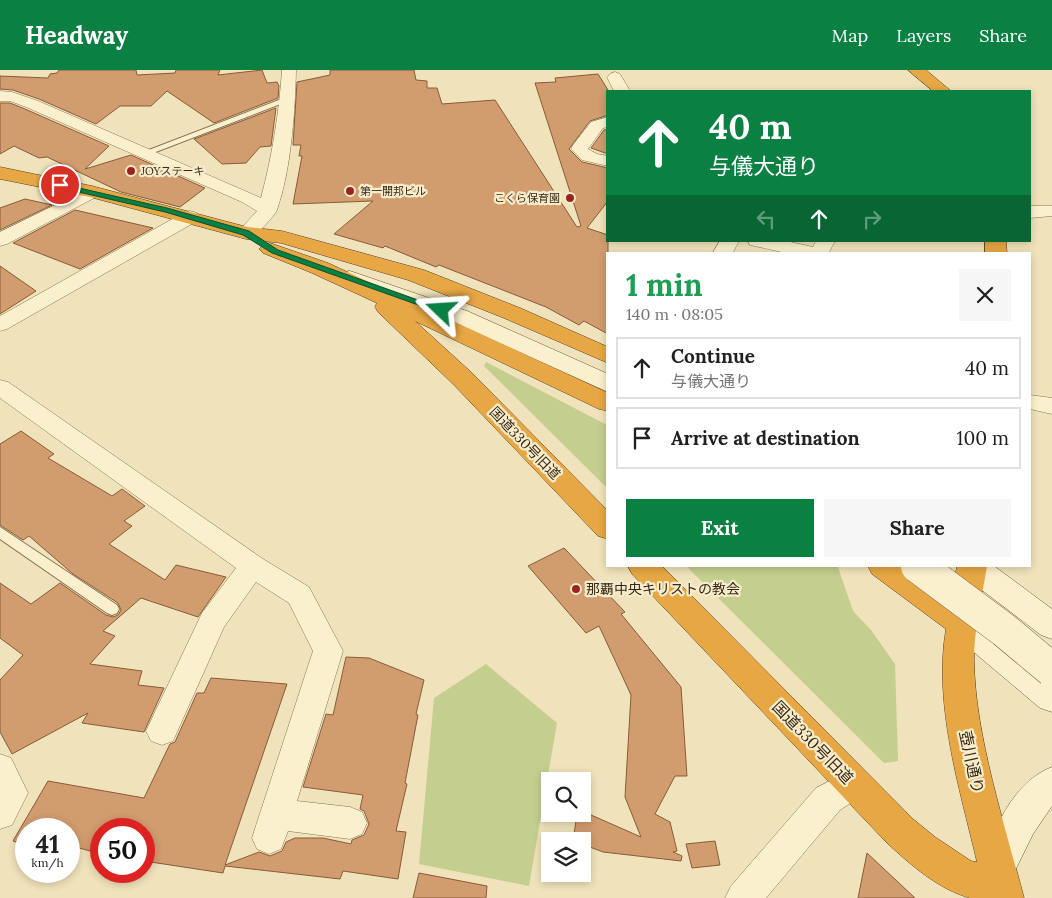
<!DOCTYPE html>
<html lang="en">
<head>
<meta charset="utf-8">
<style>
	:root { --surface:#fff; --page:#f6f6f6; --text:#202124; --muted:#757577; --line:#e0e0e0; --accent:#0b8043 }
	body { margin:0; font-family:Lora,"Noto Sans JP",serif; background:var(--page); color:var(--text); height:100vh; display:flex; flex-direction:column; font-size:19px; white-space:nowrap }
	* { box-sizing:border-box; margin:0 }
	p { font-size:16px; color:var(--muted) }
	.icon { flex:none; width:28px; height:28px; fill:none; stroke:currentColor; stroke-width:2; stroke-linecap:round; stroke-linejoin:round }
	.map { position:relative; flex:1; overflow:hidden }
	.sheet { position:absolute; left:606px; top:182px; width:425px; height:315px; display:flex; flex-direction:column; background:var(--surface); border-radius:0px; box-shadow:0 2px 8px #0003 }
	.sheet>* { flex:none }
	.banner { position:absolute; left:606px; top:20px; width:425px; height:152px; border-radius:0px; box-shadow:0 2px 8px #0003; background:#0b8043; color:#fff; overflow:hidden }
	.tools { position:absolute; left:541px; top:702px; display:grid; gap:10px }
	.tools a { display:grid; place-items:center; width:50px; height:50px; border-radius:0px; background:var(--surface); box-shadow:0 2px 8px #0003; font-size:25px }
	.speed { position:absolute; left:15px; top:748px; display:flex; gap:10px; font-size:25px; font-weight:700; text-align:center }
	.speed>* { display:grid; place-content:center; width:65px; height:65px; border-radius:50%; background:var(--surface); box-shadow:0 2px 8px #0003; line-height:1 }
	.speed small { font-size:12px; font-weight:400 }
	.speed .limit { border:8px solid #d22; background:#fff; color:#111 }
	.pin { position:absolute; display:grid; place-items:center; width:42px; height:42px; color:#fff; margin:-21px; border:2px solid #fff; border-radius:50%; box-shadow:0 1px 5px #0007 }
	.me { position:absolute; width:55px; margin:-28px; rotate:290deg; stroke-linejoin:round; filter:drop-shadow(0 0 4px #0008) }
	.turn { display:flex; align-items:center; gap:18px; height:105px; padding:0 20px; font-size:22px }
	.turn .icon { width:65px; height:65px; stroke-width:2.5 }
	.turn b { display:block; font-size:35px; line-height:42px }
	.lanes { display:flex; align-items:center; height:48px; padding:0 20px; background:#0003; justify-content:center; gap:25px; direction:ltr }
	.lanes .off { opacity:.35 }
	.round { display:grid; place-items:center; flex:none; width:52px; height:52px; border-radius:0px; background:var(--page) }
	.summary { display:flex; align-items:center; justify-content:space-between; height:85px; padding:0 20px }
	h1 { font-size:30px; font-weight:700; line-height:38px; color:#1e9e55 }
	.button { display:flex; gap:10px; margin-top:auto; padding:10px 20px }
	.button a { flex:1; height:58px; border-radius:0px; background:var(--accent); color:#fff; font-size:20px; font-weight:700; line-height:58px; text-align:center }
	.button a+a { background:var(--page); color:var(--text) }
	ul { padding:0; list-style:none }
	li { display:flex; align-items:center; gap:15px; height:62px; margin:0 10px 8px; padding:0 10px; border:2px solid var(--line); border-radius:0px }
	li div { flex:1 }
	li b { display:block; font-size:19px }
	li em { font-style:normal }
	header { display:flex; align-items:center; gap:30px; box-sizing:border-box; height:70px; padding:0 25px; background:var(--accent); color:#fff }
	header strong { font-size:24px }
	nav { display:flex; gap:28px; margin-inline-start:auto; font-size:18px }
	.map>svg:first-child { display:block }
</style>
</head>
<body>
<header>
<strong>Headway</strong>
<nav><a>Map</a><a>Layers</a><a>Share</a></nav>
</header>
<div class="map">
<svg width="1052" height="828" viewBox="0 0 1052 828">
	<rect width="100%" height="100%" fill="#f0e3bb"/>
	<!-- green -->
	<g fill="#c4ce8e">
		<path d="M486,292l121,63v63l-123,-122z"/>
		<path d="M686,496l152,1 15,44 18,19 24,34 3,97 -14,2z"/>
		<path d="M486,594l71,59 -28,163 -110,-22 15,-166z"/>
	</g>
	<!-- building -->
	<g fill="#d19c6e" stroke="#885c38">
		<path d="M59,0h77l1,5 38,-2 1,-3h44l-2,5 44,-5 5,13 10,-1 2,4 -1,12 -64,25 -47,-32 -16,15h-31l-24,18 -57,-25 -26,-9 -13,-1v-13l48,2 2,-4 7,-1z"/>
		<path d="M330,0h84l2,10 11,1v7h10l5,16 53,-4 82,127 4,-1 -46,-143 21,-1 -1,-4 43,-4 10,16v25l-18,6 -21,28 13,13 26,6v33l-21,27 21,7v99l-24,-13 -5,4 -33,-18 -107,-42 -3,2 -51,-21 -2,2 -49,-14 39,-33 -80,3 9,-48h-3l2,-11h-8l4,-63 33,-7z"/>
		<path d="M0,33h10l15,6 84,37 -24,23 46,-14 74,33 -25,19 -59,-15 -74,-35 -8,1 -25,-12 -14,8z"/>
		<path d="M276,38l-5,38 -11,1 -14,16 -24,1 -28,-25z"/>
		<path d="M608,59v25l-17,-6 13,-18z"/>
		<path d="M25,129l27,6 -52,25v-22z"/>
		<path d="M75,140l78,18 -73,41 -67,-26z"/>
		<path d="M0,196l36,25 -36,23z"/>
		<path d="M21,361l33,23 -6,4 64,38 10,-7 23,17 -21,15 8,5 -23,18 56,36 11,-15 50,12 -28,40 -57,-19 -38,33 12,5 -25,28 52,7 -4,14 26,3 -20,44 -62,-9 6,-10 -76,41 -12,-22v-52l23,-25 -23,-17v-55l31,21 29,-21 46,32 7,2 5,-2 3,-5 -3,-7 -45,-29 -44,-38 -6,4 -23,-15v-81z"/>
		<path d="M564,478l61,64 -4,2 60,73 6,89h-12l-20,38 15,8 7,29 -4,1 9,4 -1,5 -78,-9 -21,-8v-3h-9l4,-27h5v-3l59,26 -16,-40 6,-102 -32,-69 -13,7 -58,-67z"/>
		<path d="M346,587l23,1 55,22 -8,34 2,1 -13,68 2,1 -11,47 10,1 -8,47 -55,-8 -3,8 -115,-13 -2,7 -79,-12v-32h-43v25l-29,-8 -3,8v-25h-43v16l-13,-4 35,-60 96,17 26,-54 5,-2 22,-49h7l7,-15 76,6 -62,181 34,-13 11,4 12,-5 4,-9 9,-4h28l28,6 1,-4 12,-5 5,-11 -5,-13 -4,-2 3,-14 -60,-8 23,-73 7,1z"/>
		<path d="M715,771l5,24 -28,3 -6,-24z"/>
		<path d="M867,783l48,45h-57z"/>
		<path d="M419,803l68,13 -1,12h-73z"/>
	</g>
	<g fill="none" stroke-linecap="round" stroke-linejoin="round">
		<defs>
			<g id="lane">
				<path d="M284,28l7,2 -143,55 -7,-2z"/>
				<path d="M0,457l117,78 2,4 -2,4 -5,2 -5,-2 -107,-74z"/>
			</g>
			<g id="street">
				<path d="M282,0h14c-1,43 -5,100 -19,140 -2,6 -21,25 -26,28 -5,1 -8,0 -12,-1l-2,-4 20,-22 -15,-9 -216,-95 -16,-6h-10v-10l12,1 26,9 223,97c11,-42 18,-84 21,-128z"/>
				<path d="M615,2l5,2 10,17h-16l-7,-14 3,-3z"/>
				<path d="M608,47v10l-5,1 -15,21 9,5 11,2v10l-26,-6 -11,-11 2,-4 18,-23z"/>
				<path d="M92,117l6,1 3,4 -3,4 -91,48 -7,2v-14z"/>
				<path d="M1030,136h22v10l-22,2z"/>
				<path d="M190,141l7,2 2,4 -2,4 -190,108 -7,2v-15l183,-103z"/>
				<path d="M720,171h19l-7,13h-20z"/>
				<path d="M748,171h38l27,6 3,-6h19l-7,13h-37l-41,-9z"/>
				<path d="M0,310l8,2 255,177 46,28 34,64 -46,150 53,6 12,5 5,11 -5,11 -12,5 -62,-8 -7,18 -12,5 -12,-5 -5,-11 61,-187 -24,-48 -33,-21 -32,45 -51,114 -11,4 -11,-4 -5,-10 56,-118 34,-45 -236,-170z"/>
				<path d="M1030,325l22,3v16l-22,-5z"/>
				<path d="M0,684l11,4 17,35 -16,32 -12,4z"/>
				<path d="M853,699l11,5 5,10 -5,10 -24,16 -74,88h-41l6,-12 85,-98z"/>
			</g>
			<g id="secondary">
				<path d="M350,201l117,40 141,63v18l-157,-71 -109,-38 -3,-5 3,-5z"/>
				<path d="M957,496h37l58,43v30l-11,-4 -80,-61z"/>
				<path d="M961,540l11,4 80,64v34l-12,-4 -90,-76 -5,-9 5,-9z"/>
				<path d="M1052,697v39l-19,28 -23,47 -13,5 -13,-5 -6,-13c16,-37 34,-86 74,-101z"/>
			</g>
			<g id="highway">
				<path d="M908,0h18l25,21h-18z"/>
				<path d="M0,97l92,19 155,41 35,4 142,39 96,38 88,39v16l-104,-45 -96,-38 -127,-37 -35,-4 -156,-42 -90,-18z"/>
				<path d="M985,171h21l1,13h-22z"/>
				<path d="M270,173l58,20 280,130v18l-9,-2 -184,-88 57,52 136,138v28l-10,-3 -144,-151 -76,-73 -3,-5 2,-4 -65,-30 -49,-20 -4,-4 4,-4z"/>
				<path d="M628,496h34l251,253 22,18 36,24 6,1c-17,-73 -44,-158 -31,-233l-74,-55 -4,-8h37l46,33 6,-33h30c-5,31 -13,63 -13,94 1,76 31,165 50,238h-54c-32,-9 -59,-33 -83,-55l-255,-269z"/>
			</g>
		</defs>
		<!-- lane casing -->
		<use href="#lane" stroke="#887254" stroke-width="2"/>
		<!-- street casing -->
		<use href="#street" stroke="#887254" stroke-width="1"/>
		<!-- secondary casing -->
		<use href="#secondary" stroke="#695337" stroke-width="1"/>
		<!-- highway casing -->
		<use href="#highway" stroke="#553f29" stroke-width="1"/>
		<!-- lane -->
		<use href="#lane" fill="#fbf0ce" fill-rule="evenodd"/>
		<!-- street -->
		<use href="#street" fill="#fbf0ce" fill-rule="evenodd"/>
		<!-- secondary -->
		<use href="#secondary" fill="#fbf0ce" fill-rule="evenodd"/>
		<!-- highway -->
		<use href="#highway" fill="#e7a744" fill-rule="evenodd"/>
		<defs>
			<path id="secondary-bridge" d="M918,496l86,64 48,40"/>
		</defs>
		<!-- secondary-bridge casing -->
		<use href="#secondary-bridge" stroke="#695337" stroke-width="35" stroke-linecap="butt"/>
		<!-- secondary-bridge -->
		<use href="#secondary-bridge" stroke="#fbf0ce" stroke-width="34"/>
	</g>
	<!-- route -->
	<path fill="#0b8043" stroke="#07532c" d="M57,113l110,25 82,23 29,19 168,60 -5,3 -3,-1 -166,-59 -29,-18 -78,-23 -108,-25z"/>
	<!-- markers -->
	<g fill="#9a2520" stroke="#f7ecca" stroke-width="2">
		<circle cx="131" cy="101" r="5"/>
		<circle cx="350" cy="121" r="5"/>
		<circle cx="570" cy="128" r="5"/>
		<circle cx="576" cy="519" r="5"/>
	</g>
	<g text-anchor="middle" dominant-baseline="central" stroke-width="4.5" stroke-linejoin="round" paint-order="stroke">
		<!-- far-poi labels -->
		<g font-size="11" fill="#36291a" stroke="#f7ecca" text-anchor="start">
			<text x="141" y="101">JOYステーキ</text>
			<text x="360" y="121">第一開邦ビル</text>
			<text x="560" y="128" text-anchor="end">こくら保育園</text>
		</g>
		<!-- street labels -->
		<g font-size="14" fill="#36291a" stroke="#f7ecca">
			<text transform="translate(525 373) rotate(46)">国道330号旧道</text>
		</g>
		<!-- poi labels -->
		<g font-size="14" fill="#36291a" stroke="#f7ecca" text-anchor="start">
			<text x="586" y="519">那覇中央キリストの教会</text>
		</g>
		<!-- near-street labels -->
		<g font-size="16" fill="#36291a" stroke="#f7ecca">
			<text transform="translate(813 672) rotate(46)">国道330号旧道</text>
			<text transform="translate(972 692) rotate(78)">壺川通り</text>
		</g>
	</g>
</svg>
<div class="tools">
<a><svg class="icon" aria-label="search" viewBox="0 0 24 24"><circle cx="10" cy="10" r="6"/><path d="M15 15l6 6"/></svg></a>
<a><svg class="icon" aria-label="layers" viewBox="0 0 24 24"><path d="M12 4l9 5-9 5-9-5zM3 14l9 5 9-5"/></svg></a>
</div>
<div class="speed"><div>41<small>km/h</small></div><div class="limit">50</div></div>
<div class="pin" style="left:60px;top:115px;background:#d93025"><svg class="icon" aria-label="arrive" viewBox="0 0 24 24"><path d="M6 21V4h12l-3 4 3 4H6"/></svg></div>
<svg class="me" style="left:441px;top:240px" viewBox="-20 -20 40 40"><path d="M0-17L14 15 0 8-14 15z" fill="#0b8043" stroke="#fff" stroke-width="4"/></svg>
<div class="banner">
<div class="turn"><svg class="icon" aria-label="ahead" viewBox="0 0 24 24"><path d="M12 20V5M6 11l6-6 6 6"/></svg><div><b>40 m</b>与儀大通り</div></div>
<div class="lanes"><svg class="icon off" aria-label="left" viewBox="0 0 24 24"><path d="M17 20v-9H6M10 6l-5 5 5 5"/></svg><svg class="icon" aria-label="ahead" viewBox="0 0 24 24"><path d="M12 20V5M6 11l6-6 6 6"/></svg><svg class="icon off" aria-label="right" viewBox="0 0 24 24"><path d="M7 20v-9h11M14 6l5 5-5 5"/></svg></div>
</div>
<section class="sheet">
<div class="summary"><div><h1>1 min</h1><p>140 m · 08:05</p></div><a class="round"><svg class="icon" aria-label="close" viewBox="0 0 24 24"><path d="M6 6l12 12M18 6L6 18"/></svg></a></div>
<ul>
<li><svg class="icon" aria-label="ahead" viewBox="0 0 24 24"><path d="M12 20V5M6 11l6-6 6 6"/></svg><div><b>Continue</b><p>与儀大通り</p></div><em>40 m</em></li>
<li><svg class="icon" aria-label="arrive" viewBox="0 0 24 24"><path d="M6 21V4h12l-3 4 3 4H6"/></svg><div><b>Arrive at destination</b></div><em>100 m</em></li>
</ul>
<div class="button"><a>Exit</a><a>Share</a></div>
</section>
</div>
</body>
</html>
